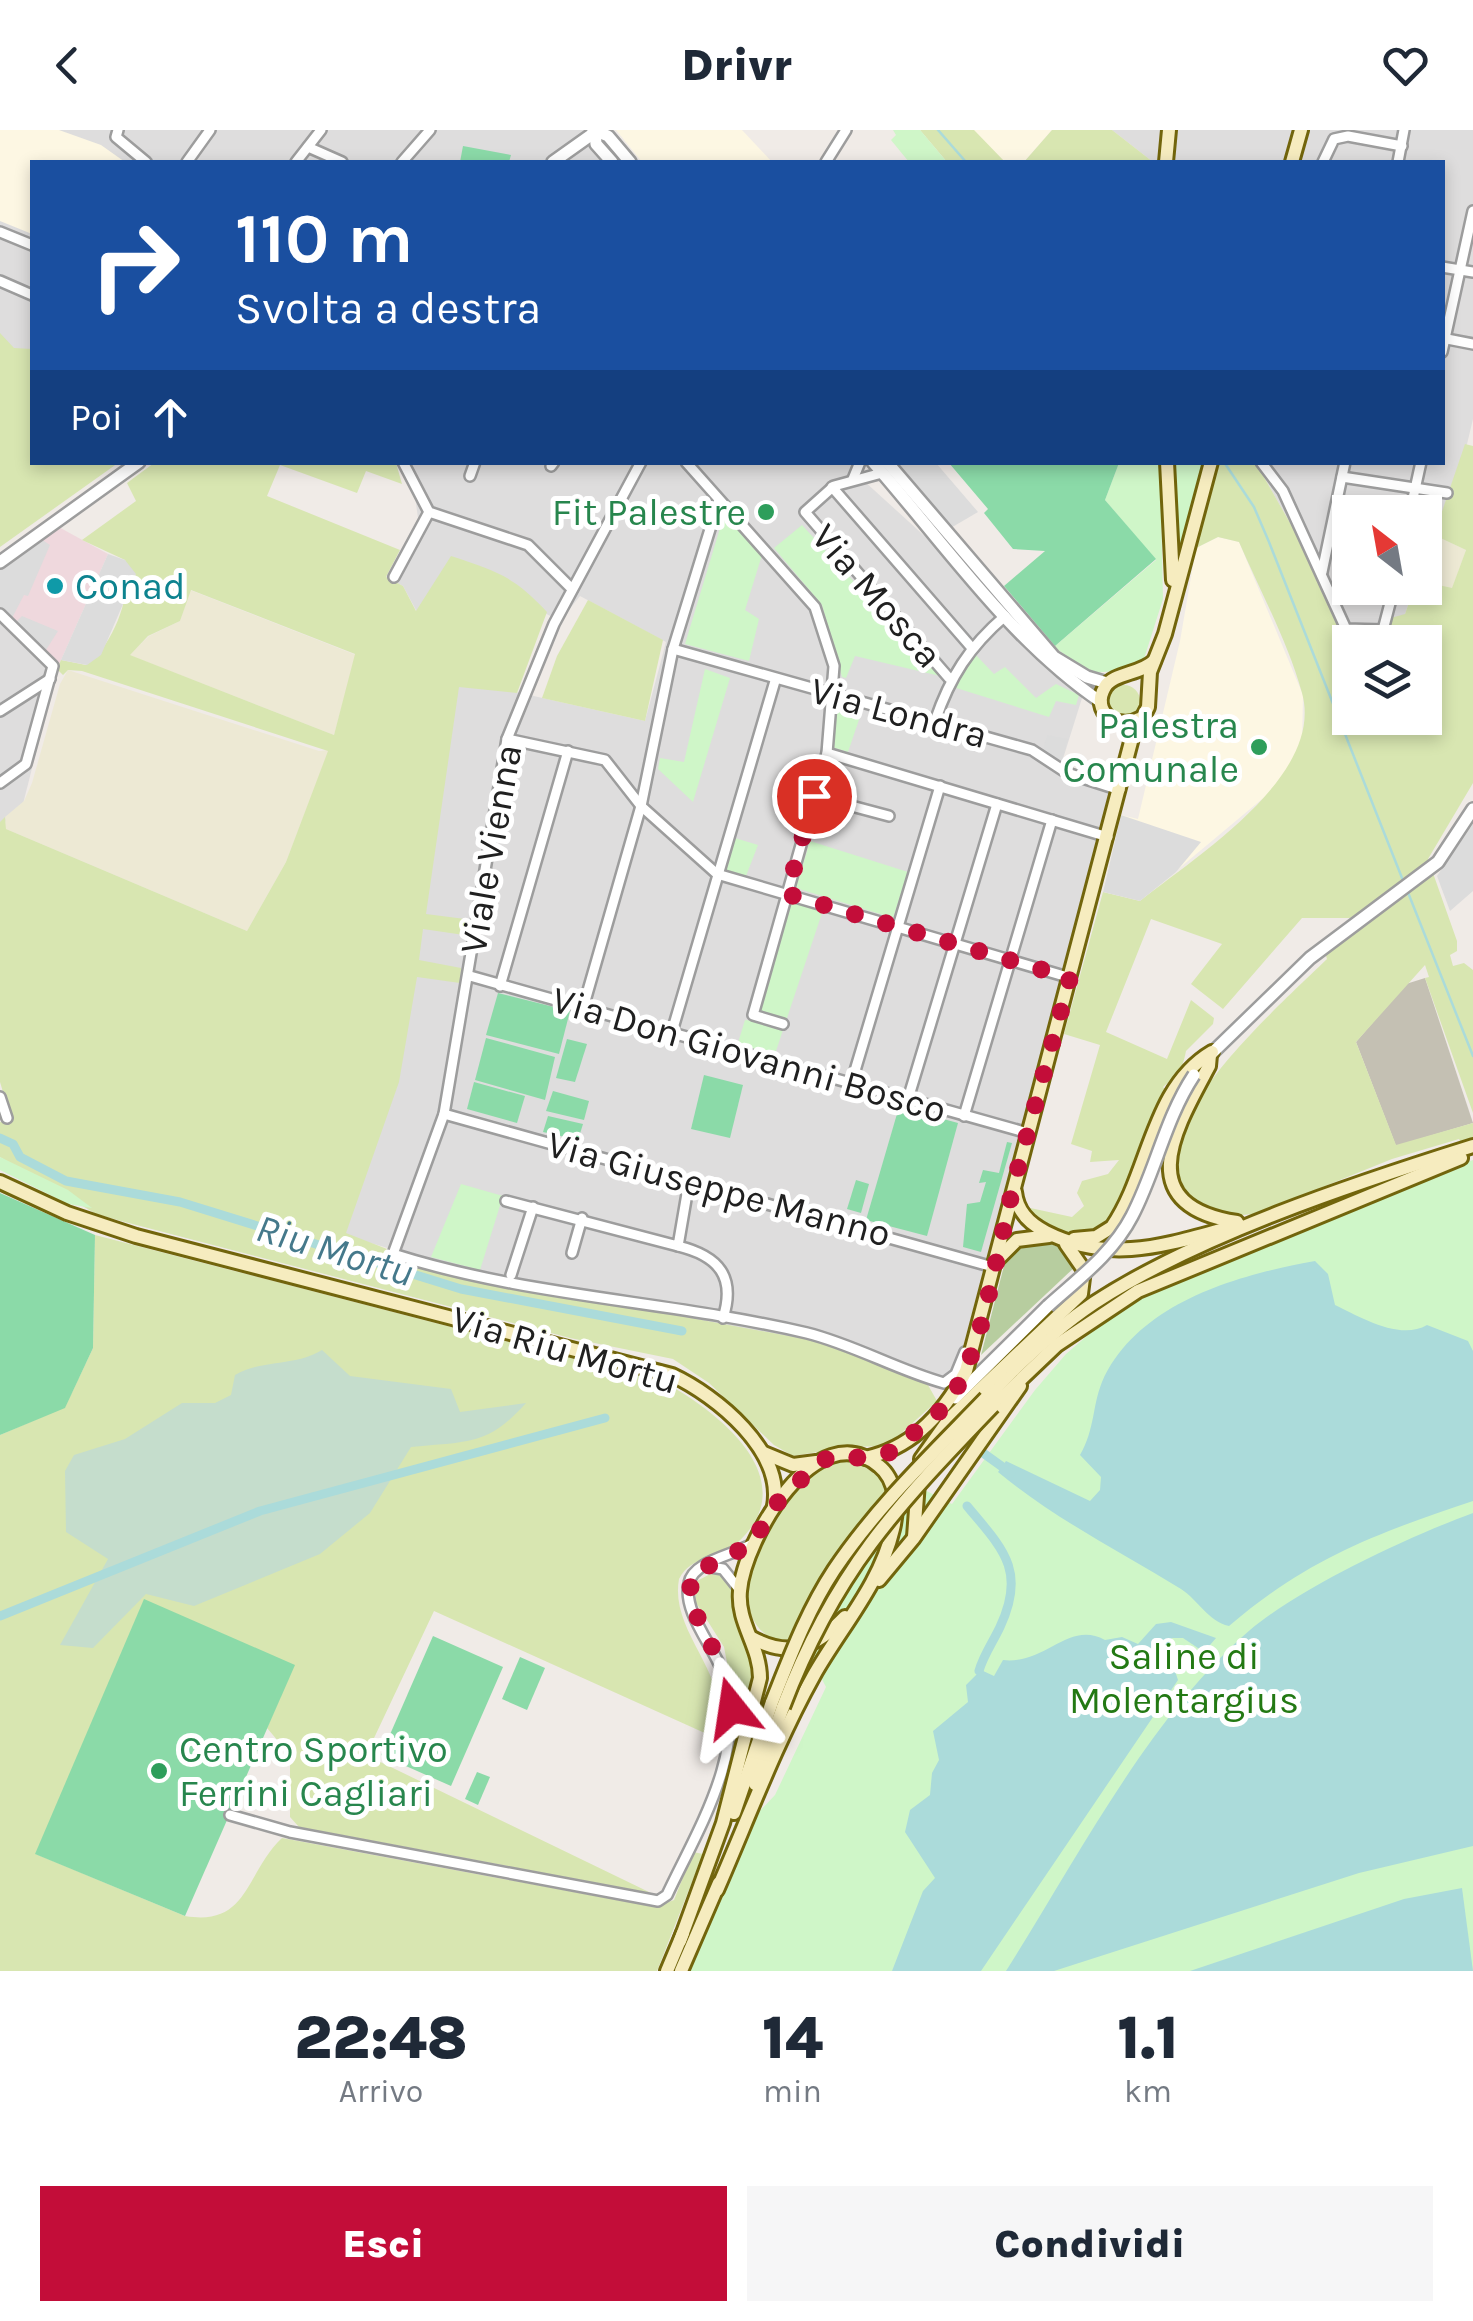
<!DOCTYPE html>
<html lang="it">
<head>
<meta charset="utf-8">
<style>
	:root { --surface:#fff; --page:#f6f6f7; --text:#1f2937; --muted:#747a83; --accent:#c30d39 }
	body { margin:0; font-family:Karla,sans-serif; background:var(--page); color:var(--text); height:100vh; display:flex; flex-direction:column; font-size:38px; white-space:nowrap }
	* { box-sizing:border-box; margin:0 }
	p { font-size:32px; color:var(--muted) }
	.icon { flex:none; width:55px; height:55px; fill:none; stroke:currentColor; stroke-width:2; stroke-linecap:round; stroke-linejoin:round }
	.map { position:relative; height:1841px; overflow:hidden }
	.drawer { display:flex; flex-direction:column; background:var(--surface); flex:1 }
	.drawer>* { flex:none }
	.top-card { position:absolute; left:30px; top:30px; width:1415px; height:305px; border-radius:0px; box-shadow:0 5px 15px #0003; background:#1a4fa0; color:#fff; overflow:hidden }
	.needle { width:65px; rotate:329deg }
	.fabs { position:absolute; left:1332px; top:365px; display:grid; gap:20px }
	.fabs a { display:grid; place-items:center; width:110px; height:110px; border-radius:0px; background:var(--surface); box-shadow:0 5px 15px #0003; font-size:50px }
	.pin { position:absolute; display:grid; place-items:center; width:85px; height:85px; color:#fff; margin:-42px; border:5px solid #fff; border-radius:50%; box-shadow:0 2px 10px #0007 }
	.me { position:absolute; width:110px; margin:-55px; rotate:345deg; stroke-linejoin:round; filter:drop-shadow(0 0 8px #0008) }
	.turn { display:flex; align-items:center; gap:35px; height:210px; padding:0 40px; font-size:45px }
	.turn .icon { width:130px; height:130px; stroke-width:2.5 }
	.turn b { display:block; font-size:70px; line-height:85px }
	.then { display:flex; align-items:center; height:95px; padding:0 40px; background:#0003; gap:20px; font-size:38px }
	.eta { display:flex; justify-content:space-evenly; align-items:center; height:170px; text-align:center }
	.eta b { font-size:60px; font-weight:800; line-height:70px }
	.action { display:flex; gap:20px; margin-top:auto; padding:20px 40px }
	.action a { flex:1; height:115px; border-radius:0px; background:var(--accent); color:#fff; font-size:40px; font-weight:800; line-height:115px; text-align:center }
	.action a+a { background:var(--page); color:var(--text) }
	header { display:flex; justify-content:space-between; align-items:center; height:130px; padding:0 40px; background:var(--surface); font-size:45px; font-weight:800 }
	.map>svg:first-child { display:block }
</style>
</head>
<body>
<header><svg class="icon" aria-label="back" viewBox="0 0 24 24"><path d="M15 5l-7 7 7 7"/></svg>Drivr<svg class="icon" aria-label="heart" viewBox="0 0 24 24"><path d="M12 20l-8-8c-3-5 5-10 8-4 3-6 11-1 8 4z"/></svg></header>
<div class="map">
<svg width="1473" height="1841" viewBox="0 0 1473 1841">
	<rect width="100%" height="100%" fill="#f0ebe7"/>
	<!-- residential -->
	<g fill="#dedddd">
		<path d="M0,0h603l-16,11 17,21h-572v202l-32,-16z"/>
		<path d="M1112,0h361v289l-6,25 -42,115v-47h-75v76h64l-9,26 -20,22h-32l-3,9 -5,-6 -26,-65 -63,-111 186,-1v-300h-289z"/>
		<path d="M401,333h452l-1,7 156,142 75,83 -22,70 51,23 -158,593 -407,-86 -234,-69 145,-547 187,42 21,-79 -86,-46 -20,25 -106,-55 -37,46 -14,-26 -17,-9 32,-59 -4,-29z"/>
		<path d="M0,485l57,54 -35,139 -22,18z"/>
	</g>
	<!-- commercial -->
	<path fill="#efd8dd" d="M55,395l53,29 -51,115 -57,-54v-52z"/>
	<!-- education -->
	<g fill="#fdf7e3">
		<path d="M0,0h59l42,15 24,17h-93v72l-32,-13z"/>
		<path d="M616,0h126l30,32h-130z"/>
		<path d="M972,0h80l-28,32h-20z"/>
		<path d="M1218,407l21,5 64,153 -1,50 -28,44 -134,112 -37,-9 18,-77 17,4 42,-178 16,-93z"/>
	</g>
	<!-- construction -->
	<path fill="#c4c0b3" d="M1425,848l48,145 -77,23 -40,-104 50,-58z"/>
	<!-- farmland -->
	<g fill="#ede9d4">
		<path d="M1434,405l32,15 -14,39 -27,-7v-23z"/>
		<path d="M190,460l166,65 -22,80 -205,-80 20,-19 31,-15z"/>
		<path d="M68,540l251,81 10,-1 -43,112 -39,69 -241,-102 -1,-12 19,-16 8,-18 28,-99z"/>
	</g>
	<!-- grass -->
	<g fill="#d8e6b1" fill-rule="evenodd">
		<path d="M920,0h54l31,32h-58z"/>
		<path d="M1052,0h60l41,32h-129z"/>
		<path d="M0,203l14,15 18,1v113l86,1 -118,84z"/>
		<path d="M1465,314l8,2v337l-45,76 29,82v10l-7,4 3,11 11,-3 9,7v143l-48,-135 4,-1 -4,-12 -69,77 40,103 77,-22v19l-10,4 -4,-7 -67,20 -134,54c-25,5 -54,2 -72,-18 -55,-63 100,-195 141,-236l-2,-7 79,-55 -7,-10 -47,31h-48l-79,91 -32,-25 31,-40 -71,-25 -45,113 61,27 24,-59 23,18 -1,6 -27,27c-4,21 -10,25 -23,36l3,3 -11,18 3,7 -49,108c-30,21 -63,7 -88,-17l51,11 12,-11 -7,-13 5,-12 26,-7 11,-14 -29,2 2,-11 -21,-7 29,-99 -36,-11 39,-142 37,9c56,-45 185,-125 162,-208 -14,-51 -42,-102 -63,-151l-21,-5 -22,11 19,-79 -9,-6h50l63,111 31,71v73h75v-76h-72l-1,-6 35,-1 4,-17 14,-4 9,-26h11v-6l27,6 14,-38 -32,-15z"/>
		<path d="M154,333h242l6,21 -36,-13 -9,22 -77,-28 -13,31 133,54 -14,27 17,9 13,25 35,-55c45,15 63,20 96,56l-30,81 -58,-6 -33,227 39,5 -1,16 -41,-6 -4,31 42,8 -1,15 -43,-6 -18,105 -53,151 41,16 -1,8 40,12 379,70 68,19 55,27 9,16 -50,45 -39,1 -55,9 -19,-11 -65,-62 -36,-24 -103,-21 -449,-117 -25,-7 -96,-57v-35l11,-3 -11,-37v-260l5,-5 1,12 241,102 39,-69 42,-111 -246,-80 -14,-1 -5,5 -6,-6 4,-9 25,5c27,-18 48,-74 39,-105l-43,-20 54,-39 -9,-18zM191,460l164,64 -21,81 -204,-80 18,-19 32,-15z"/>
		<path d="M588,470l75,40 -18,81 -103,-23 15,-42z"/>
		<circle cx="1124" cy="571" r="16"/>
		<path d="M95,1105l569,147c56,31 143,99 72,162 -19,17 -44,10 -57,35 -10,55 55,96 39,160l-284,-128 -68,144 285,138 -352,-66 -9,-10v-62l-23,-27 27,-63 -258,189 149,62c64,11 60,-43 97,-78l373,69 19,-7 19,-48 10,2 -46,117h-657v-536l65,-28 28,-59z"/>
		<path d="M840,1330l17,1 27,20 3,28 -15,57 -85,79c-90,-26 -8,-169 53,-185z"/>
		<path d="M716,1441l14,10 5,34 21,57 -15,62 -17,-87 -29,-46 2,-20z"/>
	</g>
	<!-- forest -->
	<path fill="#b7cd9f" d="M1044,1111l17,7 16,17 -96,90 25,-97 9,-13z"/>
	<!-- wetland -->
	<path fill="#c5ddcc" d="M322,1220l28,26 101,13 9,23 66,-9c-39,44 -60,38 -115,44l-41,66 -50,41 -126,52 -48,-12 -53,54 -33,-3 48,-86 -42,-27 -1,-61 9,-16 51,-16 57,-36h33l16,-8 4,-20c28,-16 59,-8 87,-25z"/>
	<!-- park -->
	<g fill="#cff6c8">
		<path d="M893,0h27l27,32h-38l-18,-22 5,-5z"/>
		<path d="M1119,333h41l3,136 -20,63 -15,8 -37,3 -37,-26 102,-87 -51,-60z"/>
		<path d="M1172,333h33l-22,83 -6,-3z"/>
		<path d="M724,385l38,40 -17,55 14,9 -10,42 -64,-17z"/>
		<path d="M802,395l138,151 -85,-20 -9,22 -4,-1 -20,-72 -48,-57z"/>
		<path d="M974,523l20,21 11,-7 31,31 20,-14 23,11 -3,10 -20,-4 -7,16 -96,-30z"/>
		<path d="M705,539l25,9 -37,124 -35,-33 2,-11 24,4z"/>
		<path d="M838,569l26,6 -16,47 -16,-5z"/>
		<path d="M735,708l23,7 -12,31 -20,-5z"/>
		<path d="M810,711l98,31 -15,46 -97,-30z"/>
		<path d="M790,771l33,9 -49,147 -37,-11 8,-26 10,1z"/>
		<path d="M0,1027l68,33 24,18 -24,-4 -68,-34z"/>
		<path d="M1473,1030v811h-784l67,-156 19,-20 51,-108 -24,-46c29,-60 64,-108 109,-158l41,21 83,-114 31,-36 51,-44 39,-21 128,-56z"/>
		<path d="M461,1054l42,12 -23,74 -49,-13z"/>
	</g>
	<!-- pitch -->
	<g fill="#8bdaa8">
		<path d="M463,16l48,9 -2,7h-49z"/>
		<path d="M949,333h170l-14,37 51,59 -101,87 -51,-60 41,-35 -32,-2 -29,-36 4,-4z"/>
		<path d="M498,863l72,18 -11,43 -73,-19z"/>
		<path d="M486,908l69,19 -10,43 -70,-20z"/>
		<path d="M567,909l20,5 -12,38 -19,-4z"/>
		<path d="M704,945l39,10 -13,53 -39,-9z"/>
		<path d="M474,952l51,14 -8,27 -50,-14z"/>
		<path d="M553,961l36,10 -5,19 -38,-9z"/>
		<path d="M899,977l59,16 -31,113 -61,-16z"/>
		<path d="M548,986l35,8 -5,16 -35,-8z"/>
		<path d="M1007,1012l5,1 -31,109 -18,-5 4,-43 13,-2 6,-20 -7,1 4,-13 16,3z"/>
		<path d="M856,1050l13,4 -8,29 -14,-4z"/>
		<path d="M0,1063l95,42 -2,113 -28,60 -65,27z"/>
		<path d="M144,1469l151,66 -110,251 -150,-62z"/>
		<path d="M433,1506l70,31 -52,119 -70,-31z"/>
		<path d="M520,1527l25,11 -18,42 -25,-11z"/>
		<path d="M477,1642l13,5 -12,28 -13,-6z"/>
	</g>
	<!-- parking -->
	<g fill="#dcdcdc">
		<path d="M892,333h44l42,49 -29,17z"/>
		<path d="M41,409l9,6 -22,51 -4,-1 -12,23 -12,-11v-38z"/>
		<path d="M108,424l17,6 11,14 -35,81 -14,10 -26,-5z"/>
		<path d="M22,486l36,15 -12,19 -31,-27z"/>
		<path d="M1047,605l21,4 -7,24 -18,-13z"/>
		<path d="M1121,685l80,27 -25,30 -36,29 -37,-9z"/>
		<path d="M1473,694v67l-23,20 -13,-35z"/>
	</g>
	<!-- water -->
	<g fill="#abdbda">
		<path d="M1315,1131l13,13 7,31c25,12 65,36 92,20l41,16 5,10v150c-96,32 -166,58 -244,125 -21,-5 -31,-26 -48,-37 -62,-38 -126,-70 -183,-117l8,-11 84,40 10,-11 1,-13 -21,-22c15,-26 12,-48 22,-73 35,-79 135,-107 213,-121z"/>
		<path d="M1473,1383v333l-114,27 -305,98h-48c71,-112 143,-254 244,-341 51,-43 160,-94 223,-117z"/>
		<path d="M1171,1492l45,16 -12,14 -21,-14h-11l-5,9 11,33 -197,291h-89l31,-80 12,-13 -30,-46 5,-22 20,-15 2,-22 7,-13 -6,-29 35,-29 -2,-17 15,-15 13,6 9,-16c43,5 65,-40 102,-20l17,-3 16,7 18,-20z"/>
		<path d="M1462,1758l11,83h-283l214,-72z"/>
	</g>
	<g fill="none" stroke-linecap="round" stroke-linejoin="round">
		<!-- stream -->
		<g stroke="#abdbda" stroke-width="2.5">
			<path d="M938,0l28,32"/>
			<path d="M1224,332l30,45 15,35 135,341"/>
			<path d="M1407,760l66,166"/>
		</g>
		<!-- canal -->
		<g stroke="#abdbda" stroke-width="9">
			<path d="M0,1008l13,6 7,13 46,24 114,21 281,87 221,42"/>
			<path d="M958,1305l53,38"/>
			<path d="M967,1376c35,42 60,64 33,121 -7,15 -17,29 -21,44"/>
			<path d="M0,1486l260,-105 345,-93"/>
		</g>
		<defs>
			<g id="minor">
				<path d="M118,0l-2,7 30,25"/>
				<path d="M308,17l34,15"/>
				<path d="M187,32l23,-32"/>
				<path d="M296,32l25,-32"/>
				<path d="M402,32l28,-32"/>
				<path d="M826,32l20,-32"/>
				<path d="M1323,32l11,-23 14,-3 54,10"/>
				<path d="M1398,32l6,-32"/>
				<path d="M0,102l32,13"/>
				<path d="M1442,137l31,5"/>
				<path d="M0,151l32,14"/>
				<path d="M1442,208l31,6"/>
				<path d="M1442,222l31,-141"/>
				<path d="M403,332l26,50 99,33 44,44"/>
				<path d="M641,332l-87,162 -47,115 -63,375 -51,140c135,43 278,47 414,79 48,12 90,37 137,50l12,-9 9,-22"/>
				<path d="M686,332l129,145 19,59 -7,87 -74,262 30,9"/>
				<path d="M1261,332l22,29 63,138 37,1 11,-42"/>
				<path d="M551,336l3,-4"/>
				<path d="M882,343l-48,13 -29,26 144,166"/>
				<path d="M470,346l5,-14"/>
				<path d="M1342,347l105,16"/>
				<path d="M853,349l7,-17"/>
				<path d="M832,357l140,161"/>
				<path d="M1410,382l11,-50"/>
				<path d="M1322,442l23,-110"/>
				<path d="M394,447l35,-65"/>
				<path d="M0,484l53,52 -27,98 -26,19"/>
				<path d="M673,519l359,101 35,23 53,17"/>
				<path d="M0,581l50,-32"/>
				<path d="M935,591c15,-44 34,-74 70,-105"/>
				<path d="M507,609l98,21 36,46 76,68 354,104"/>
				<path d="M827,623l281,84"/>
				<path d="M814,666l75,20"/>
				<path d="M470,846l558,157"/>
				<path d="M500,856l68,-235"/>
				<path d="M583,878l58,-202 32,-157 46,-149"/>
				<path d="M671,905l104,-354"/>
				<path d="M851,954l89,-298"/>
				<path d="M0,967l7,21"/>
				<path d="M908,969l89,-295"/>
				<path d="M444,984l549,153"/>
				<path d="M964,986l88,-296"/>
				<path d="M506,1071l172,45 11,-64"/>
				<path d="M678,1116c41,10 58,31 45,72"/>
				<path d="M572,1123l10,-35"/>
				<path d="M511,1145l22,-68"/>
				<path d="M705,1436l18,3 16,20"/>
				<path d="M230,1685l60,17 368,69 9,-6c31,-66 81,-144 57,-219 -8,-27 -42,-63 -35,-93 4,-22 45,-28 63,-39"/>
			</g>
			<g id="tertiary">
				<path d="M593,0l15,6 22,26"/>
				<path d="M595,2l1,12 16,18"/>
				<path d="M553,32l45,-32"/>
				<path d="M873,332c72,82 137,178 228,240"/>
				<path d="M887,332l167,195 33,20 20,6"/>
				<path d="M0,432l139,-100"/>
				<path d="M1209,926l101,-98 128,-96 35,-53"/>
				<path d="M955,1268l93,-92"/>
			</g>
			<g id="secondary">
				<path d="M1166,32l3,-32"/>
				<path d="M1292,32l9,-32"/>
				<path d="M1167,332l6,118"/>
				<path d="M1139,589c-21,12 -49,-7 -34,-32 8,-14 36,-13 49,-26"/>
				<path d="M1210,925l-1,11c-32,60 -81,139 28,156"/>
				<path d="M0,1052l67,31 69,23 536,139c45,21 112,76 102,131"/>
				<path d="M1015,1062c2,19 13,31 31,40 67,34 125,11 193,-7"/>
				<path d="M1074,1109l22,-2 16,-10c38,-55 39,-139 100,-175"/>
				<path d="M998,1129l19,-19 32,-4"/>
				<path d="M986,1268c33,-35 68,-68 108,-95 104,-68 261,-120 379,-157"/>
				<path d="M993,1276l64,-61 81,-54 323,-133"/>
				<path d="M764,1323l29,12 23,-3"/>
				<path d="M865,1328c48,-10 79,-45 101,-87l166,-633 16,-31 2,-35 15,-38 46,-172"/>
				<path d="M921,1329l29,-41 131,-124 3,-24 -18,-26"/>
				<path d="M914,1407l4,-55"/>
				<path d="M879,1450l34,-41 107,-153"/>
				<path d="M752,1508c39,21 64,9 93,-21"/>
				<path d="M755,1654l28,-77"/>
				<path d="M734,1683l38,-111"/>
				<path d="M680,1811l43,-118 37,-145c0,-32 -23,-55 -20,-87 4,-51 76,-178 139,-125 18,14 19,43 14,63 -13,56 -52,98 -79,146 -38,68 -66,144 -97,215"/>
				<path d="M667,1841l16,-38"/>
				<path d="M681,1841l38,-88"/>
			</g>
		</defs>
		<!-- minor casing -->
		<use href="#minor" stroke="#9d9d9d" stroke-width="14"/>
		<!-- tertiary casing -->
		<use href="#tertiary" stroke="#9d9d9d" stroke-width="16"/>
		<!-- secondary casing -->
		<use href="#secondary" stroke="#72650c" stroke-width="18"/>
		<!-- minor -->
		<use href="#minor" stroke="#fff" stroke-width="9"/>
		<!-- tertiary -->
		<use href="#tertiary" stroke="#fff" stroke-width="11"/>
		<!-- secondary -->
		<use href="#secondary" stroke="#f6ecbf" stroke-width="12"/>
		<defs>
			<path id="tertiary-bridge" d="M1048,1176c30,-27 65,-53 84,-90 24,-46 33,-97 62,-141"/>
			<g id="secondary-bridge">
				<path d="M772,1572c18,-45 35,-91 62,-132 43,-64 99,-117 152,-172"/>
				<path d="M783,1577c52,-136 112,-199 210,-301"/>
			</g>
		</defs>
		<!-- tertiary-bridge casing -->
		<use href="#tertiary-bridge" stroke="#9d9d9d" stroke-width="16" stroke-linecap="butt"/>
		<!-- secondary-bridge casing -->
		<use href="#secondary-bridge" stroke="#72650c" stroke-width="18" stroke-linecap="butt"/>
		<!-- tertiary-bridge -->
		<use href="#tertiary-bridge" stroke="#fff" stroke-width="11"/>
		<!-- secondary-bridge -->
		<use href="#secondary-bridge" stroke="#f6ecbf" stroke-width="12"/>
	</g>
	<g fill="none" stroke-linecap="round" stroke-linejoin="round">
		<!-- route -->
		<path stroke="#c30d39" stroke-width="18" stroke-dasharray="0 32.4" d="M732,1578l-14,-49 -29,-59 3,-26 60,-30 22,-38 45,-44 14,-6 32,2 26,-6 57,-48 18,-33 18,-55 30,-133 56,-205 -283,-84 27,-98"/>
	</g>
	<!-- markers -->
	<g fill="#2e9e5b" stroke="#fff" stroke-width="4">
		<circle cx="766" cy="382" r="10"/>
		<circle cx="1259" cy="617" r="10"/>
		<circle cx="159" cy="1641" r="10"/>
	</g>
	<circle fill="#0f9aa8" stroke="#fff" stroke-width="4" cx="55" cy="456" r="10"/>
	<g text-anchor="middle" dominant-baseline="central" stroke-width="10" stroke-linejoin="round" paint-order="stroke">
		<!-- leisure labels -->
		<g font-size="38" fill="#27864d" stroke="#fff" text-anchor="end">
			<text x="746" y="382">Fit Palestre</text>
			<text x="1239" y="595">Palestra<tspan x="1239" dy="44">Comunale</tspan></text>
			<text x="179" y="1619" text-anchor="start">Centro Sportivo<tspan x="179" dy="44">Ferrini Cagliari</tspan></text>
		</g>
		<!-- culture labels -->
		<g font-size="38" fill="#0d838f" stroke="#fff" text-anchor="start">
			<text x="75" y="456">Conad</text>
		</g>
		<!-- street labels -->
		<g font-size="38" fill="#202020" stroke="#fff">
			<text transform="translate(877 466) rotate(49)">Via Mosca</text>
			<text transform="translate(899 583) rotate(15)">Via Londra</text>
			<text transform="translate(491 719) rotate(-80)">Viale Vienna</text>
			<text transform="translate(749 925) rotate(16)">Via Don Giovanni Bosco</text>
			<text transform="translate(719 1059) rotate(15)">Via Giuseppe Manno</text>
			<text transform="translate(565 1220) rotate(16)">Via Riu Mortu</text>
		</g>
		<!-- park labels -->
		<g font-size="38" fill="#237913" stroke="#fff">
			<text x="1184" y="1526">Saline di<tspan x="1184" dy="44">Molentargius</tspan></text>
		</g>
		<!-- water labels -->
		<g font-size="40" font-style="italic" fill="#45798b" stroke="#fff">
			<text transform="translate(335 1120) rotate(17)">Riu Mortu</text>
		</g>
	</g>
</svg>
<div class="fabs">
<a><svg class="needle" viewBox="-14 -14 28 28"><path d="M0-13l5 13h-10z" fill="#e53935"/><path d="M0 13l5-13h-10z" fill="#747a83"/></svg></a>
<a><svg class="icon" aria-label="layers" viewBox="0 0 24 24"><path d="M12 4l9 5-9 5-9-5zM3 14l9 5 9-5"/></svg></a>
</div>
<div class="pin" style="left:814px;top:666px;background:#d93025"><svg class="icon" aria-label="arrive" viewBox="0 0 24 24"><path d="M6 21V4h12l-3 4 3 4H6"/></svg></div>
<svg class="me" style="left:732px;top:1578px" viewBox="-20 -20 40 40"><path d="M0-17L14 15 0 8-14 15z" fill="#c30d39" stroke="#fff" stroke-width="4"/></svg>
<div class="top-card">
<div class="turn"><svg class="icon" aria-label="right" viewBox="0 0 24 24"><path d="M7 20v-9h11M14 6l5 5-5 5"/></svg><div><b>110 m</b>Svolta a destra</div></div>
<div class="then">Poi<svg class="icon" aria-label="ahead" viewBox="0 0 24 24"><path d="M12 20V5M6 11l6-6 6 6"/></svg></div>
</div>
</div>
<section class="drawer">
<div class="eta">
<div><b>22:48</b><p>Arrivo</p></div>
<div><b>14</b><p>min</p></div>
<div><b>1.1</b><p>km</p></div>
</div>
<div class="action"><a>Esci</a><a>Condividi</a></div>
</section>
</body>
</html>
